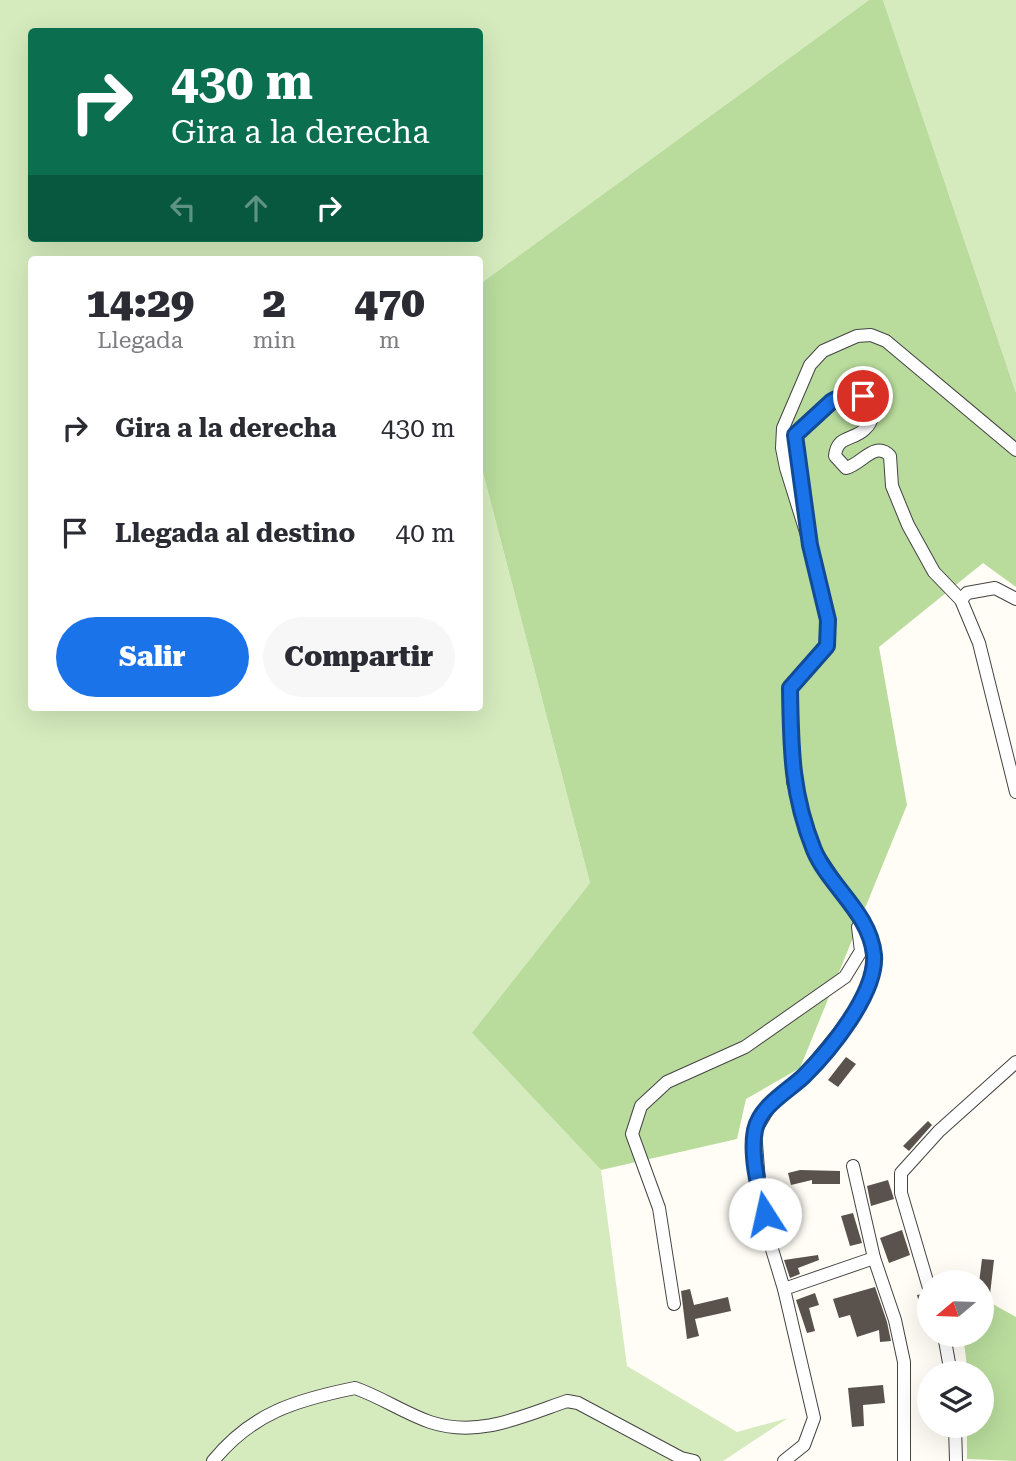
<!DOCTYPE html>
<html lang="es">
<head>
<meta charset="utf-8">
<style>
	:root { --surface:#fff; --page:#f7f7f7; --text:#2b2b33; --muted:#7c7c81; --accent:#1a73e8 }
	body { margin:0; font-family:"Roboto Serif",serif; background:var(--page); color:var(--text); height:100vh; display:flex; flex-direction:column; font-size:26px; white-space:nowrap }
	* { box-sizing:border-box; margin:0 }
	p { font-size:23px; color:var(--muted) }
	.icon { flex:none; width:38px; height:38px; fill:none; stroke:currentColor; stroke-width:2; stroke-linecap:round; stroke-linejoin:round }
	.map { position:relative; flex:1; overflow:hidden }
	.side { position:absolute; left:28px; top:256px; width:455px; height:455px; display:flex; flex-direction:column; background:var(--surface); border-radius:7px; box-shadow:0 7px 28px #0002 }
	.side>* { flex:none }
	.top-card { position:absolute; left:28px; top:28px; width:455px; height:214px; border-radius:7px; box-shadow:0 7px 28px #0002; background:#0b6e4f; color:#fff; overflow:hidden }
	.needle { width:46px; rotate:251deg }
	.buttons { position:absolute; left:917px; top:1270px; display:grid; gap:14px }
	.buttons a { display:grid; place-items:center; width:77px; height:77px; border-radius:50%; background:var(--surface); box-shadow:0 7px 28px #0002; font-size:35px }
	.pin { position:absolute; display:grid; place-items:center; width:60px; height:60px; color:#fff; margin:-30px; border:4px solid #fff; border-radius:50%; box-shadow:0 2px 7px #0007 }
	.me { position:absolute; width:77px; margin:-38px; rotate:350deg; stroke-linejoin:round; filter:drop-shadow(0 0 5px #0008) }
	.turn { display:flex; align-items:center; gap:24px; height:147px; padding:0 28px; font-size:32px }
	.turn .icon { width:91px; height:91px; stroke-width:2.5 }
	.turn b { display:block; font-size:49px; line-height:60px }
	.lanes { display:flex; align-items:center; height:66px; padding:0 28px; background:#0003; justify-content:center; gap:35px; direction:ltr }
	.lanes .off { opacity:.35 }
	.eta { display:flex; justify-content:space-evenly; align-items:center; height:119px; text-align:center }
	.eta b { font-size:42px; font-weight:800; line-height:49px }
	.primary-button { display:flex; gap:14px; margin-top:auto; padding:14px 28px }
	.primary-button a { flex:1; height:80px; border-radius:42px; background:var(--accent); color:#fff; font-size:28px; font-weight:800; line-height:80px; text-align:center }
	.primary-button a+a { background:var(--page); color:var(--text) }
	ul { padding:0; list-style:none }
	li { display:flex; align-items:center; gap:21px; height:105px; padding:0 28px }
	li div { flex:1 }
	li b { display:block; font-size:26px }
	li em { font-style:normal }
	.map>svg:first-child { display:block }
</style>
</head>
<body>
<div class="map">
<svg width="1016" height="1461" viewBox="0 0 1016 1461">
	<rect width="100%" height="100%" fill="#fffdf5"/>
	<!-- green -->
	<g fill="#d5ebbd" fill-rule="evenodd">
		<path d="M0,0h869l-389,284v-25h-448v448h448v-246l110,422 -117,151 128,136 26,196 110,66 51,-14 -65,43h-723zM32,32h448v206h-448z"/>
		<path d="M883,0h133v393z"/>
	</g>
	<!-- forest -->
	<g fill="#b9dc9c">
		<path d="M869,0h14l133,393v194l-33,-24 -104,84 28,158 -107,263 -54,31 -9,40 -136,31 -129,-137 118,-150 -110,-422v-177z"/>
		<path d="M982,1298l34,19v144l-49,-2v-33h15v-52h-14l-5,-39h19z"/>
	</g>
	<!-- building -->
	<g fill="#5a524d">
		<path d="M846,1057l10,7 -18,23 -10,-7z"/>
		<path d="M928,1121l4,4 -23,26 -6,-5z"/>
		<path d="M800,1170l40,1v13h-28v-4l-21,5 -3,-12z"/>
		<path d="M888,1180l6,19 -23,7 -4,-20z"/>
		<path d="M790,1199l5,20 -18,5 -6,-20z"/>
		<path d="M853,1213l9,30 -12,3 -9,-30z"/>
		<path d="M902,1230l8,25 -21,8 -9,-25z"/>
		<path d="M818,1255l1,5 -21,8 2,6 -10,4 -6,-18z"/>
		<path d="M982,1259l12,1 -5,43h-7v-20h-3z"/>
		<path d="M875,1287l12,35 4,19 -11,1 -1,-12 -22,7 -7,-22 -11,3 -6,-19z"/>
		<path d="M690,1289l4,16 34,-8 3,14 -36,8 4,17 -12,3 -6,-48z"/>
		<path d="M815,1293l4,12 -10,3 6,23 -8,2 -11,-33z"/>
		<path d="M923,1294l6,4v29l-3,1 -9,-33z"/>
		<path d="M883,1385l2,18 -22,2 1,21 -12,1 -4,-39z"/>
	</g>
	<g fill="none" stroke-linecap="round" stroke-linejoin="round">
		<defs>
			<g id="street">
				<path d="M805,509l-10,-74 37,-34 18,-9c15,4 32,21 15,37 -12,12 -28,6 -30,27l11,12c16,-4 29,-28 44,-12l2,30 16,39 26,47 27,28 18,43 37,149"/>
				<path d="M961,600l6,-7 28,-5 21,11"/>
				<path d="M853,1166l21,92 21,62 9,42v99"/>
				<path d="M929,1288l-28,-95v-20l38,-42 77,-69"/>
				<path d="M784,1289l90,-31"/>
				<path d="M674,1304l-15,-96 -27,-74 9,-28 26,-24 78,-35 100,-70 16,-26 -3,-24"/>
				<path d="M944,1335l7,39"/>
				<path d="M955,1426l1,35"/>
				<path d="M213,1461c39,-48 83,-61 142,-73 26,9 49,25 75,34 48,16 91,-5 137,-21l11,2 103,55 13,3"/>
				<path d="M784,1461l20,-16 10,-27 -30,-129 -13,-43 -11,-52 -5,-63 16,-27 34,-30 46,-56 17,-29 6,-34 -10,-31 -49,-73 -22,-69 -3,-94 37,-42 1,-26 -18,-75 -24,-77 -4,-20 1,-20 27,-63 13,-14 34,-15 14,-1 15,6 130,109"/>
			</g>
		</defs>
		<!-- street casing -->
		<use href="#street" stroke="#444" stroke-width="14"/>
		<!-- street -->
		<use href="#street" stroke="#fff" stroke-width="12"/>
	</g>
	<g fill="none" stroke-linecap="round" stroke-linejoin="round">
		<defs>
			<path id="route" d="M765,1214c-6,-24 -15,-59 -10,-84 5,-24 32,-38 49,-54 26,-26 73,-83 70,-121 -4,-42 -45,-69 -60,-105 -23,-57 -23,-102 -24,-162l37,-42 1,-26 -18,-75 -15,-110 37,-34 18,-9 13,4"/>
		</defs>
		<!-- route casing -->
		<use href="#route" stroke="#114b97" stroke-width="18"/>
		<!-- route -->
		<use href="#route" stroke="#1a73e8" stroke-width="12"/>
	</g>
</svg>
<div class="buttons">
<a><svg class="needle" viewBox="-14 -14 28 28"><path d="M0-13l5 13h-10z" fill="#e53935"/><path d="M0 13l5-13h-10z" fill="#7c7c81"/></svg></a>
<a><svg class="icon" aria-label="layers" viewBox="0 0 24 24"><path d="M12 4l9 5-9 5-9-5zM3 14l9 5 9-5"/></svg></a>
</div>
<div class="pin" style="left:863px;top:396px;background:#d93025"><svg class="icon" aria-label="arrive" viewBox="0 0 24 24"><path d="M6 21V4h12l-3 4 3 4H6"/></svg></div>
<svg class="me" style="left:765px;top:1214px" viewBox="-20 -20 40 40"><circle r="19" fill="#fff"/><path d="M0-13L10 11 0 6-10 11z" fill="#1a73e8"/></svg>
<div class="top-card">
<div class="turn"><svg class="icon" aria-label="right" viewBox="0 0 24 24"><path d="M7 20v-9h11M14 6l5 5-5 5"/></svg><div><b>430 m</b>Gira a la derecha</div></div>
<div class="lanes"><svg class="icon off" aria-label="left" viewBox="0 0 24 24"><path d="M17 20v-9H6M10 6l-5 5 5 5"/></svg><svg class="icon off" aria-label="ahead" viewBox="0 0 24 24"><path d="M12 20V5M6 11l6-6 6 6"/></svg><svg class="icon" aria-label="right" viewBox="0 0 24 24"><path d="M7 20v-9h11M14 6l5 5-5 5"/></svg></div>
</div>
<section class="side">
<div class="eta">
<div><b>14:29</b><p>Llegada</p></div>
<div><b>2</b><p>min</p></div>
<div><b>470</b><p>m</p></div>
</div>
<ul>
<li><svg class="icon" aria-label="right" viewBox="0 0 24 24"><path d="M7 20v-9h11M14 6l5 5-5 5"/></svg><div><b>Gira a la derecha</b></div><em>430 m</em></li>
<li><svg class="icon" aria-label="arrive" viewBox="0 0 24 24"><path d="M6 21V4h12l-3 4 3 4H6"/></svg><div><b>Llegada al destino</b></div><em>40 m</em></li>
</ul>
<div class="primary-button"><a>Salir</a><a>Compartir</a></div>
</section>
</div>
</body>
</html>
